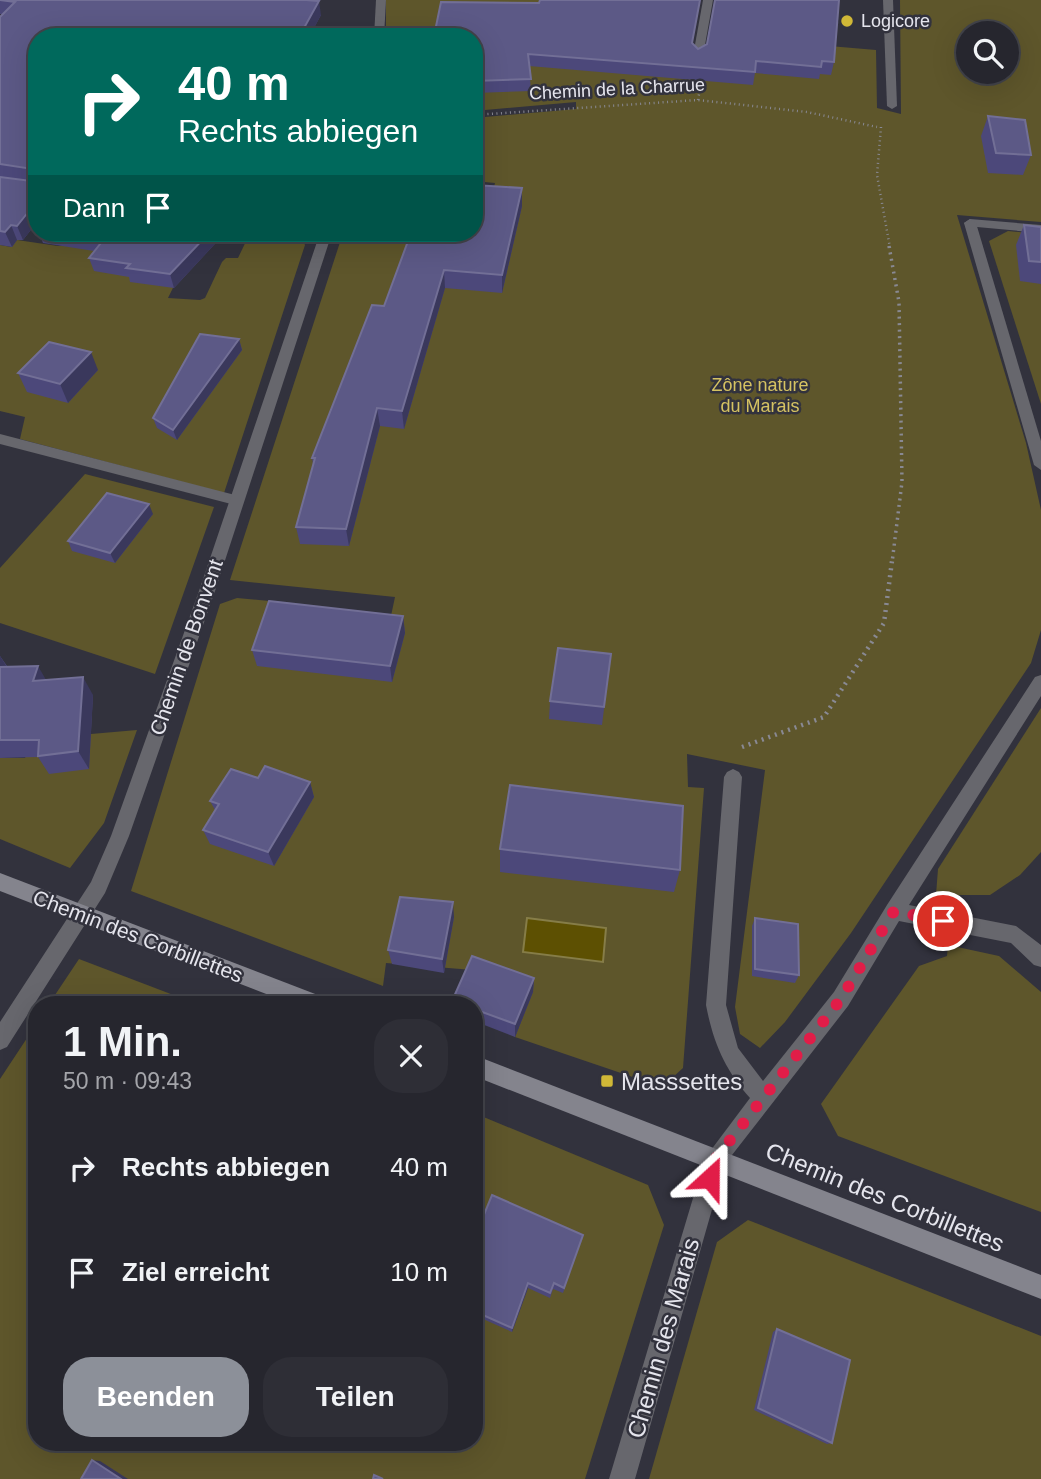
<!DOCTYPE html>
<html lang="de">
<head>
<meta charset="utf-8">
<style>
	:root { --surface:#26262e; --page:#2e2e36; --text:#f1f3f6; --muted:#a4a5aa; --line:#42434a; --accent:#8c9099 }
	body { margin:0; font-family:Arial,sans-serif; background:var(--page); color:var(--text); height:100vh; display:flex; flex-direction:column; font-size:26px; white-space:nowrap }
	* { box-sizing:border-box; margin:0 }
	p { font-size:23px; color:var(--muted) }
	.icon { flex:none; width:38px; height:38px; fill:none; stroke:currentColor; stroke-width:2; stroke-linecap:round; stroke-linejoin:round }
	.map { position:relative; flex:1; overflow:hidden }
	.drawer { position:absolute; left:28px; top:996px; width:455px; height:455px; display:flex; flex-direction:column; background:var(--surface); border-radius:28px; box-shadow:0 7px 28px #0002,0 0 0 2px var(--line) }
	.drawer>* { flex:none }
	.hud { position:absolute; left:28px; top:28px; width:455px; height:214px; border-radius:28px; box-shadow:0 7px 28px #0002,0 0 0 2px var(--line); background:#00695c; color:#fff; overflow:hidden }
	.fabs { position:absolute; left:956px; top:21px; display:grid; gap:14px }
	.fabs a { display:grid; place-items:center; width:63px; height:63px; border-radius:50%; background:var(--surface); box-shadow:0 7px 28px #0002,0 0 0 2px var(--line); font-size:35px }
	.pin { position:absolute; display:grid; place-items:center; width:60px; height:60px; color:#fff; margin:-30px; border:4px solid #fff; border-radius:50%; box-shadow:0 2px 7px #0007 }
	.me { position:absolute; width:77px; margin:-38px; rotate:24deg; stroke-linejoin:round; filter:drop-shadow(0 0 5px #0008) }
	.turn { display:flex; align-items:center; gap:24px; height:147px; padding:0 35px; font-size:32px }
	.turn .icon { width:91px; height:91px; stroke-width:2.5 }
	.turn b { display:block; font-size:49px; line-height:60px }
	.then { display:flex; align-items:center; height:66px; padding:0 35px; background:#0003; gap:14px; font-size:26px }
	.round { display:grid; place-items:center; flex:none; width:74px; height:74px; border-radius:28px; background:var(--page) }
	.headline { display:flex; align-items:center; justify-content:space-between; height:119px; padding:0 35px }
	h1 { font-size:42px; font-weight:700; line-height:52px }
	.button { display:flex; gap:14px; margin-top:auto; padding:14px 35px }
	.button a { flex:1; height:80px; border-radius:28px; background:var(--accent); color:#fff; font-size:28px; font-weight:700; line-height:80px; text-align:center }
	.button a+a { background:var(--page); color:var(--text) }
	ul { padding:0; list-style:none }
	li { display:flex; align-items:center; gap:21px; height:105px; padding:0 35px }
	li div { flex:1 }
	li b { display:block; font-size:26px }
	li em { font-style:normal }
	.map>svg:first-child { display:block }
</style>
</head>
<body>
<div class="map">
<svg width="1041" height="1479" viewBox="0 0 1041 1479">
	<rect width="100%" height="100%" fill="#32323d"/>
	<!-- green -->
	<g fill="#5e562b" fill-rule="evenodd">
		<path d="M386,0h178l123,51 9,26 -1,16 8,-1 9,-56 164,14 1,58 24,6 -1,-114h141v222l-84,-7 69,228 15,67v120l-10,33 -180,270 -66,89 -25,26 -20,-14 -5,-27 30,-237 -78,-16 1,33 16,1 -21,280 -21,19 -147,-50 18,-46 -60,-21 -87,-7 -3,23 -252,-95 89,-287 17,-6 53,5 -5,16 103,11 7,-33 -165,-17 113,-347h131l16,-29 5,-21 -21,-2v-63l102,-9v-7l-102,9v-74h-88zM968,33h38v39h-38z"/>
		<path d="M1008,231l33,3v170l-52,-163z"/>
		<path d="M200,233l-32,65 32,2 5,-2 17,-36 4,-4h12l12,-25 43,2 9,4 3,6 -81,248 -204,-54 5,-22 -25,-6v-166l11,2 6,-7 41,6z"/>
		<path d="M85,474l129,33 -59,167 -155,-51v-55z"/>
		<path d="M1041,708v144l-21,23 -30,20h-54l2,-26z"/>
		<path d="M137,730l-33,93 -34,45 -70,-29v-81h25l2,-5 64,-19z"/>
		<path d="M948,945l51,11 42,36v220l-203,-76 -17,-32 98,-138 28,-10z"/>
		<path d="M79,959l118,45h-148z"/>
		<path d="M37,1023v419h437v-329l174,72 16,40 -79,254h-585v-400z"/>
		<path d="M748,1220l293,116v143h-392l68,-237z"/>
	</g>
	<!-- water -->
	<path fill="#5d5002" stroke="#867d48" stroke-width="2" d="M527,918l79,10 -3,34 -80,-10z"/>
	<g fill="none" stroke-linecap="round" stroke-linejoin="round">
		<!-- path-far2 -->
		<g stroke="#898993" stroke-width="2.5" stroke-dasharray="1 3.5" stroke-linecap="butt">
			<path d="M698,100l4,-23"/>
			<path d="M474,115l224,-15 109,12 70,15"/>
			<path d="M881,127l-4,48 13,73"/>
		</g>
		<!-- path-far1 -->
		<path stroke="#898993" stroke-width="3.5" stroke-dasharray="2 4.5" stroke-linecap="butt" d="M889,246l10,56 3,180 -10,81"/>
		<!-- path -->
		<path stroke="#898993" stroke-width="4.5" stroke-dasharray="2 5" stroke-linecap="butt" d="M742,747l82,-30 60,-94 8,-62"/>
		<!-- lane -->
		<g fill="#67676d" fill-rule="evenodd">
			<path d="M970,219l71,6v8l-75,-7 -2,-3z"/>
			<path d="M0,434l235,61 7,5 -7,5 -235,-61z"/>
		</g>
		<!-- street -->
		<g fill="#67676d" fill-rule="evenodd">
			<path d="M376,0h10l-2,37h-10z"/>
			<path d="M703,0h10l-10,56 -5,3 -5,-3z"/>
			<path d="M883,0h10l4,106 -5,3 -5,-3z"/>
			<path d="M970,219l6,4 65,218v29l-7,-5 -70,-242z"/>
			<path d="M320,233h12l-117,358 -86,245 -24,57 -98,154 -7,3v-28l91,-140 20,-46 88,-245z"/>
			<path d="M1041,675v21l-132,209 107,21 25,19v22l-7,-2 -23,-22 -112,-22 -51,85 -123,158 -90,315h-26l96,-321 45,-60c-25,-28 -37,-56 -44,-93l18,-228 3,-5 6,-3 6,3 3,5 -16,228 12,43 25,33 71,-89 53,-87 148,-228z"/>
		</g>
		<!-- secondary -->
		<g fill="#84848d" fill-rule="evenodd">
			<path d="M0,873l323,124 3,7h-34l-292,-113z"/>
			<path d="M474,1055l567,220v24l-567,-223z"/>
		</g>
	</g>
	<!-- wall -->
	<g fill="#4c487a">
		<path d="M0,0l321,15 -12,22h-272v185l-14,18h-6l-5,7 -12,-2v-228l3,-3h-3z"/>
		<path d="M441,2l251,42 6,5 136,13 -3,13 -11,-1 -1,5 -64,-6 -2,12 -224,-19 2,25 -57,2v-56h-40z"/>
		<path d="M988,116l43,39 -8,20 -35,-2 -7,-37z"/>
		<path d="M522,188v18l-20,87 -57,-5 -41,141 -24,-3 -31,120 -49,-2 -4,-17 17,-63 -1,-6 72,-152z"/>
		<path d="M1024,225l17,2v57l-21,-3 -4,-36z"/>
		<path d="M39,233h186l-51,55 -44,-6 -1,-5 -35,-6 -5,-13 5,-7 -51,-8z"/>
		<path d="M239,339l3,11 -65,90 -20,-12 -4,-10z"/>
		<path d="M98,370l-30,33 -41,-11 -9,-19z"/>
		<path d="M153,514l-38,49 -43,-12 -4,-10z"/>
		<path d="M403,616l2,17 -13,49 -135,-16 -5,-16z"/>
		<path d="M611,654l-9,71 -53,-6 1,-18z"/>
		<path d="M0,656l7,10 86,29 -4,74 -40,5 -11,-17 -38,1z"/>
		<path d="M258,778l52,4 4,15 -40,69 -64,-22 -7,-14 12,-20 -5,-9z"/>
		<path d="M500,849l180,21 -6,22 -174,-20z"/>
		<path d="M454,917l-10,56 -52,-9 -4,-14z"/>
		<path d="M755,918l44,57 -4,8 -43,-7v-50z"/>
		<path d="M534,978l-1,14 -18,45 -41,-16v-17h-21l-1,-3z"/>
		<path d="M583,1235l-20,58 -10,-4 -3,9 -22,-10 -16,44 -38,-17v-76z"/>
		<path d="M777,1329l55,114 -5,1 -73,-34 19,-78z"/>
	</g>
	<!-- shaded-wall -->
	<g fill="#3a385c">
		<path d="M319,1l2,14 -12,22h-10z"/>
		<path d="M522,188v18l-20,87v-18z"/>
		<path d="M37,201v21l-14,18 -6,-14z"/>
		<path d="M11,225l6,15 -5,7 -7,-15z"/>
		<path d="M209,233h16l-51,55 -4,-14z"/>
		<path d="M444,270l1,18 -41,141 -2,-18z"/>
		<path d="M239,339l3,11 -65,90 -4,-10z"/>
		<path d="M91,352l7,18 -30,33 -8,-19z"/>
		<path d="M377,408l3,18 -31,120 -3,-17z"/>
		<path d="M149,504l4,10 -38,49 -5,-10z"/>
		<path d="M403,616l2,17 -13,49 -2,-16z"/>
		<path d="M0,656l10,16 -10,10z"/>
		<path d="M38,666l11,19 -16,-4z"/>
		<path d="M83,677l10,18 -4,74 -11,-18z"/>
		<path d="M310,782l4,15 -40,69 -6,-14z"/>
		<path d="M453,902l1,15 -10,56 -2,-14z"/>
		<path d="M534,978l-1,14 -18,45v-13z"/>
		<path d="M528,1283v5l-16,44v-4z"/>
		<path d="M92,1460l8,1 28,18h-7z"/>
	</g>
	<!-- building -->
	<g fill="#5c5986" stroke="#726f96" stroke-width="2">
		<path d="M0,0h306l13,1 -20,36h-262v164l-20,25 -6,-1 -6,7 -5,-1v-54l31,4 3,-3 -1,-9 -33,-5v-147l15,-15z"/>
		<path d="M540,0h160l-8,43 6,6 9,-5 8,-44h124l-5,62 -12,-1 -1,6 -65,-6 -1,11 -227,-18 3,25 -57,2v-44l-40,-1 7,-34 98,1z"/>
		<path d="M988,116l37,4 6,35 -35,-2z"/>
		<path d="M474,185l48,3 -20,87 -58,-5 -42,141 -25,-3 -31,121 -50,-2 19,-69h-3l60,-153 12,1 27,-73h63z"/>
		<path d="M1024,225l17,2v35l-12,-1z"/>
		<path d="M58,233h151l-39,41 -44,-6 4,-4 -41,-6 15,-19z"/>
		<path d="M200,334l39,5 -66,91 -20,-12z"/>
		<path d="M49,342l42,10 -31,32 -42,-11z"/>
		<path d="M107,493l42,11 -39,49 -42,-12z"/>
		<path d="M269,601l134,15 -13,50 -138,-16z"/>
		<path d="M558,648l53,6 -7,53 -54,-6z"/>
		<path d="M38,666l-5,15 50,-4 -5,74 -40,5 1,-16h-39v-73z"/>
		<path d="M265,766l45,16 -42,70 -65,-22 16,-26 -9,-3 21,-32 27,9z"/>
		<path d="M510,785l173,21 -3,64 -180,-21z"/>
		<path d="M400,897l53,5 -11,57 -54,-9z"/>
		<path d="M755,918l43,6 1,51 -44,-6z"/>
		<path d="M472,956l62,22 -19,46 -41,-15v-5h-11l-11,-3z"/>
		<path d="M492,1195l91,40 -19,53 -10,-5 -4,10 -22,-10 -16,45 -38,-17v-72z"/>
		<path d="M777,1329l73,31 -18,83 -74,-35z"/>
		<path d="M92,1460l29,19h-40z"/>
		<path d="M374,1475l9,4h-10z"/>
	</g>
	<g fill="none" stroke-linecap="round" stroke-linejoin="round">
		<!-- route -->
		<path stroke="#e11d48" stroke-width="12" stroke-dasharray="0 21.6" d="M710,1178l6,-20 125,-159 53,-88 49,10"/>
	</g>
	<!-- markers -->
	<g fill="#d0b837" stroke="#32323d" stroke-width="2.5">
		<circle cx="847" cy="21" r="7"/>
		<rect x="600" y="1074" width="14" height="14" rx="3.5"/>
	</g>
	<g text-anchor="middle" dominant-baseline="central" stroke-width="5" stroke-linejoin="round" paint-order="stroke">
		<!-- far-poi labels -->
		<g font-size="18" fill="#e5e5ed" stroke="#32323d" text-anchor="start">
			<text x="861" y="21">Logicore</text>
		</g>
		<!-- far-street labels -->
		<g font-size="18" fill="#e5e5ed" stroke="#32323d">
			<text transform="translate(617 89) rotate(-3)">Chemin de la Charrue</text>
		</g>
		<!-- far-park labels -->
		<g font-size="18" fill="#d5c262" stroke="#32323d">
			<text x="760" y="385">Zône nature<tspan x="760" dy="21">du Marais</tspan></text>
		</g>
		<!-- street labels -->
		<g font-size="21" fill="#e5e5ed" stroke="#32323d">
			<text transform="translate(186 647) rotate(-71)">Chemin de Bonvent</text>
			<text transform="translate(138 936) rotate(21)">Chemin des Corbillettes</text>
		</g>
		<!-- near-poi labels -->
		<g font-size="24" fill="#e5e5ed" stroke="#32323d" text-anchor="start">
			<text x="621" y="1081">Masssettes</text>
		</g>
		<!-- near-street labels -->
		<g font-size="24" fill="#e5e5ed" stroke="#32323d">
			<text transform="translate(885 1197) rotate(22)">Chemin des Corbillettes</text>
			<text transform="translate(663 1338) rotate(-74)">Chemin des Marais</text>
		</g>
	</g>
</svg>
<div class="fabs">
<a><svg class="icon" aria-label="search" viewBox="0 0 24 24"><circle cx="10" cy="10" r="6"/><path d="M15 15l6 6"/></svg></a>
</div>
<div class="pin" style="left:943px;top:921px;background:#d93025"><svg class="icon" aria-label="arrive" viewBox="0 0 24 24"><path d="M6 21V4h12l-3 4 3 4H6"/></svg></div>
<svg class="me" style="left:710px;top:1178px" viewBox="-20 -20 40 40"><path d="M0-17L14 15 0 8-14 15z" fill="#e11d48" stroke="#fff" stroke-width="4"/></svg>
<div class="hud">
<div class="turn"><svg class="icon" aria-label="right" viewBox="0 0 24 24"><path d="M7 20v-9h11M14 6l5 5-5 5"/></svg><div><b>40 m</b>Rechts abbiegen</div></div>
<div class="then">Dann<svg class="icon" aria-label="arrive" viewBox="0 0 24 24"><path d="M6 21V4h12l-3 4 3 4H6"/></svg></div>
</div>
<section class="drawer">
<div class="headline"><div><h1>1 Min.</h1><p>50 m · 09:43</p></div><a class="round"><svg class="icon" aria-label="close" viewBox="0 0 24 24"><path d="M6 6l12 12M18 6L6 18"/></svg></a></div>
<ul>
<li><svg class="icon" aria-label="right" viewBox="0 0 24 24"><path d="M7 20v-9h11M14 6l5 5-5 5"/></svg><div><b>Rechts abbiegen</b></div><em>40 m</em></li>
<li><svg class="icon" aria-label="arrive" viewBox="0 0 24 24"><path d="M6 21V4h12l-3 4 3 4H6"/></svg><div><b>Ziel erreicht</b></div><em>10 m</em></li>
</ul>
<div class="button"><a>Beenden</a><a>Teilen</a></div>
</section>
</div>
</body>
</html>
